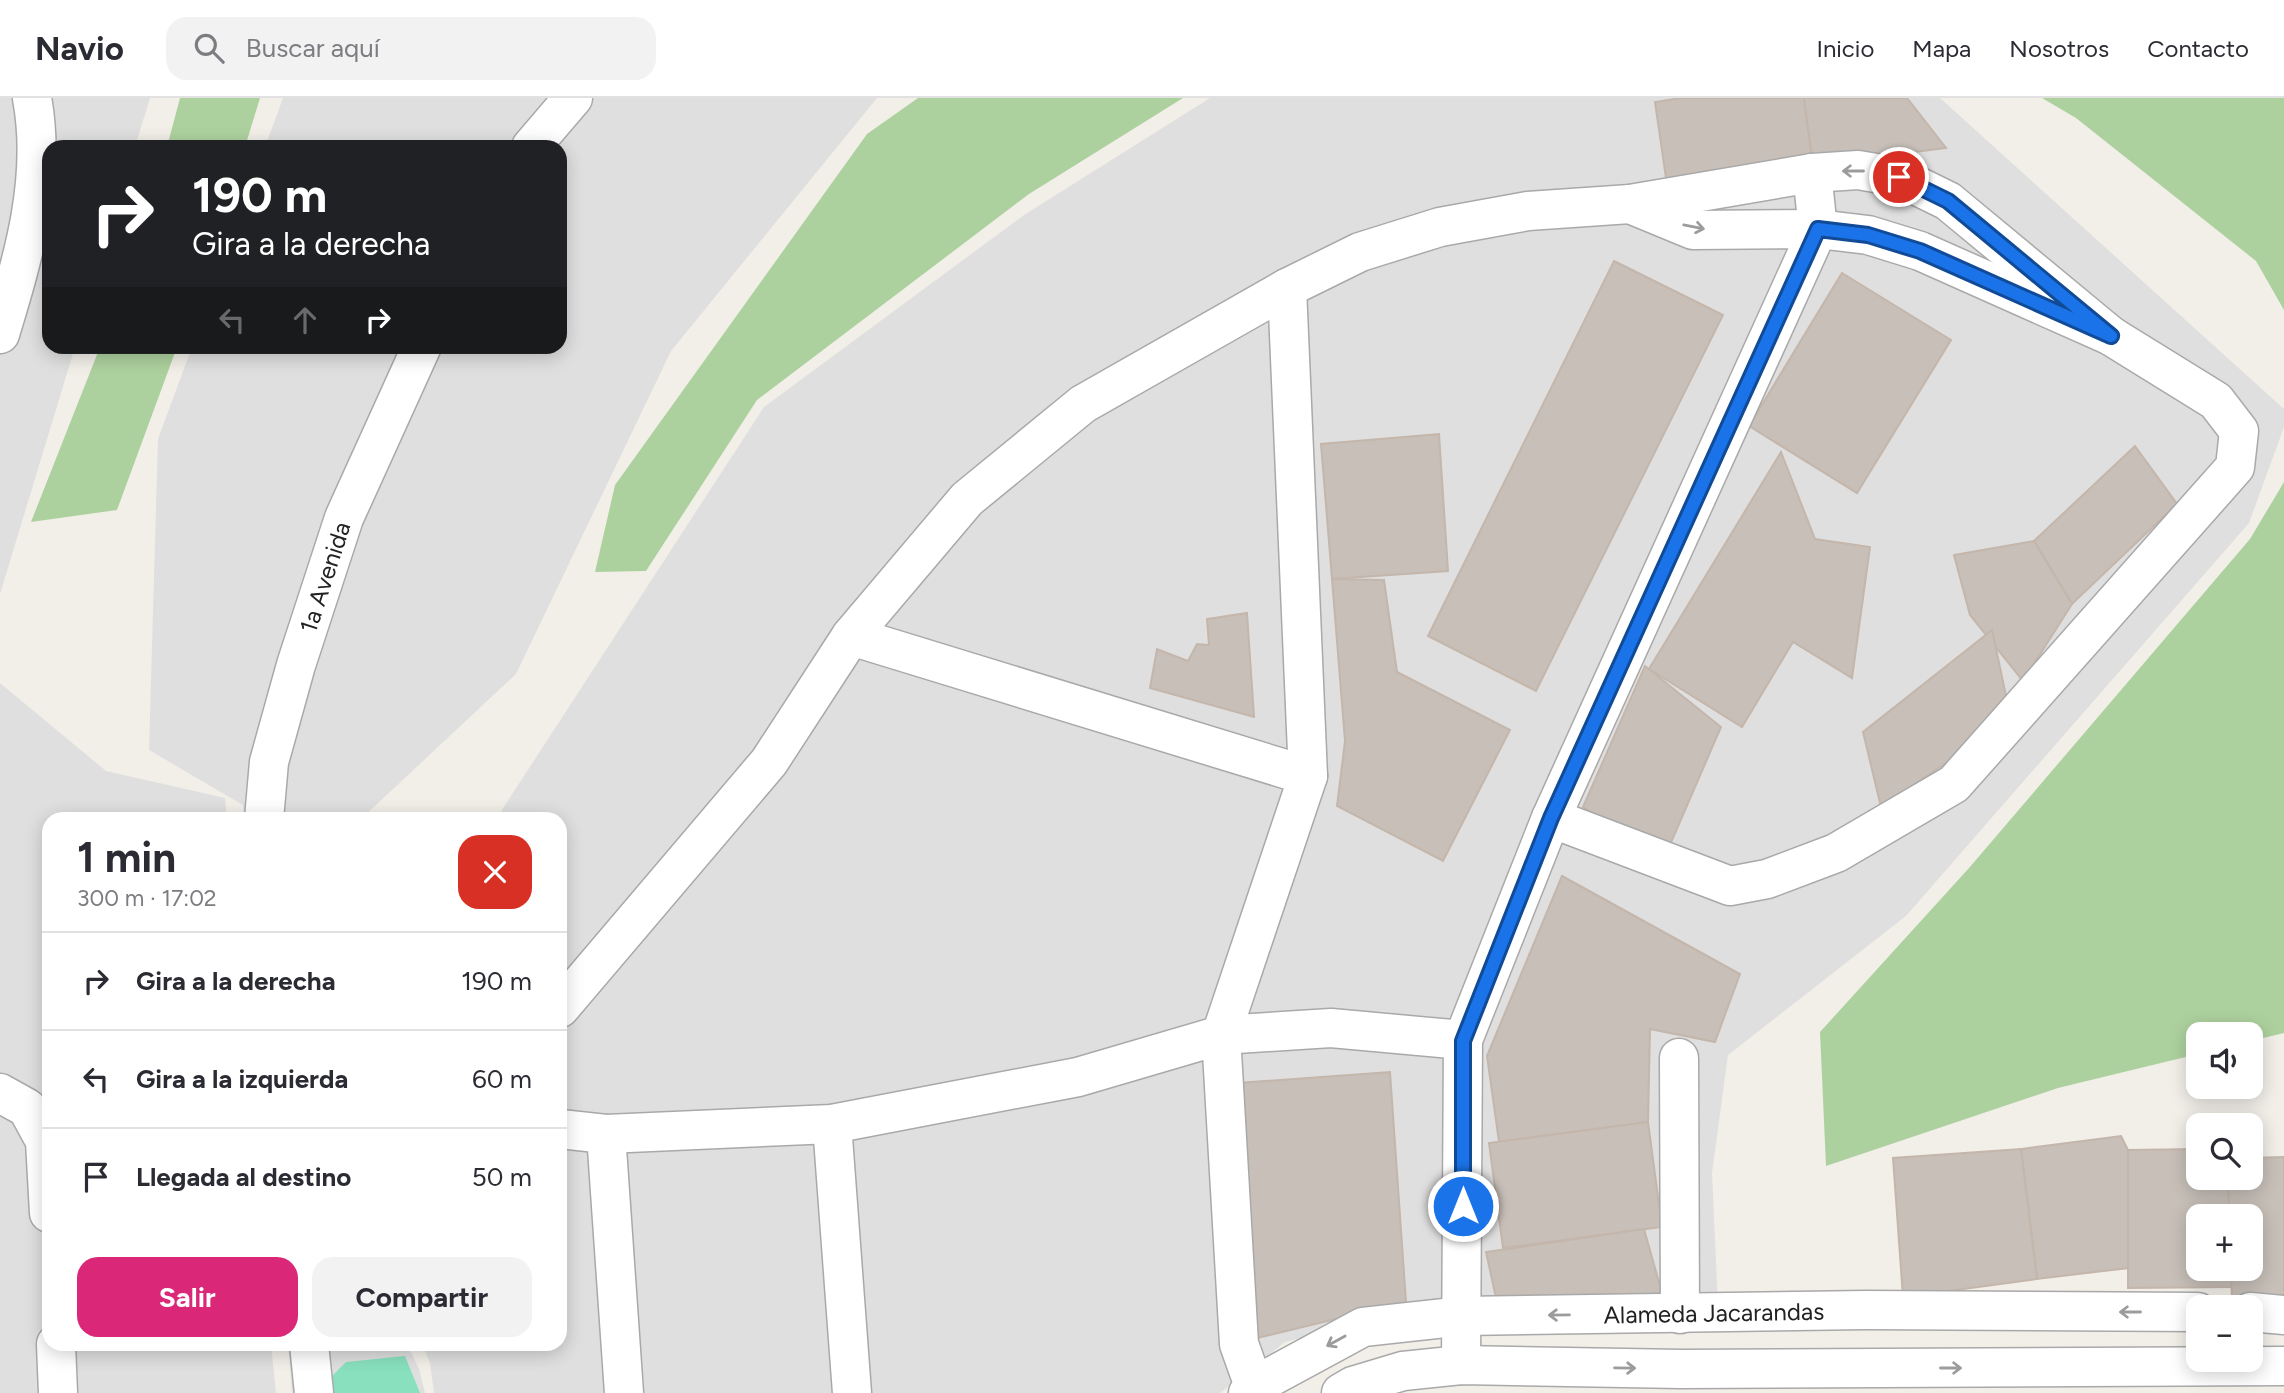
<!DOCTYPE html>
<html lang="es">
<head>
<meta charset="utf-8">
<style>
	:root { --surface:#fff; --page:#f2f2f3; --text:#2b2b33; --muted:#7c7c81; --line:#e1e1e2; --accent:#db2777 }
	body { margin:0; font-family:Figtree,sans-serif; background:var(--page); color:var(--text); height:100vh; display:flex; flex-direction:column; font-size:26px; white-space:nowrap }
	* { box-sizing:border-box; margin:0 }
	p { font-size:23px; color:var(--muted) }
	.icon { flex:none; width:38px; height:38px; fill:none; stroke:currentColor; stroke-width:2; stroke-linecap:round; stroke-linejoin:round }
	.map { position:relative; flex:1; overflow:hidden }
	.panel { position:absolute; left:42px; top:714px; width:525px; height:539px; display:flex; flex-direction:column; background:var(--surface); border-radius:21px; box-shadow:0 4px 18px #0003 }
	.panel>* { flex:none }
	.hud { position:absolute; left:42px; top:42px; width:525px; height:214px; border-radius:21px; box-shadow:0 4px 18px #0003; background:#202124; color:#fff; overflow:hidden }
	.controls { position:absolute; left:2186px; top:924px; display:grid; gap:14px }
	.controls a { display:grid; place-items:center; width:77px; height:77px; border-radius:14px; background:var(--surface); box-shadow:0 4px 18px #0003; font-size:35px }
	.pin { position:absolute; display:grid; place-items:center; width:60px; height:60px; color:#fff; margin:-30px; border:4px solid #fff; border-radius:50%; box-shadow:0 2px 7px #0007 }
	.me { position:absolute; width:77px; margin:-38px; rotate:0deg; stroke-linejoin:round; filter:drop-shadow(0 0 5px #0008) }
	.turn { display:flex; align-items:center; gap:24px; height:147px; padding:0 35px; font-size:32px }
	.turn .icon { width:91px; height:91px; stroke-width:2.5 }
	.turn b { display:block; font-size:49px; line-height:60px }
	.lanes { display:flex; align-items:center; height:66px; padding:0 35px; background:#0003; justify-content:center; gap:35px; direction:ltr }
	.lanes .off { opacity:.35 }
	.round { display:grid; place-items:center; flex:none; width:74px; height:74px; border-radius:21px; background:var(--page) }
	.overview { display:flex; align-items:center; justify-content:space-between; height:119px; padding:0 35px }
	h1 { font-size:42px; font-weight:700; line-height:52px }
	.button { display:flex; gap:14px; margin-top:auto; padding:14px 35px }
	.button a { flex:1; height:80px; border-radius:21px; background:var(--accent); color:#fff; font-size:28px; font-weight:700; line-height:80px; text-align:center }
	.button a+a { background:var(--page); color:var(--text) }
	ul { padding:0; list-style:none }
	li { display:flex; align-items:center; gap:21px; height:98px; padding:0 35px; border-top:2px solid var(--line) }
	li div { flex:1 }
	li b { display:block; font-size:26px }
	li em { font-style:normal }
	header { display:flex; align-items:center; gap:42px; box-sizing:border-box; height:98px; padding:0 35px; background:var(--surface); border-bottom:2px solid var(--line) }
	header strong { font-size:33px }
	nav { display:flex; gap:38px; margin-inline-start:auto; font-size:24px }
	.search { width:490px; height:63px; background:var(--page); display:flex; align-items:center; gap:18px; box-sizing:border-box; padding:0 24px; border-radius:21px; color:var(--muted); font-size:26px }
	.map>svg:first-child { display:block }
</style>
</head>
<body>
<header>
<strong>Navio</strong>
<div class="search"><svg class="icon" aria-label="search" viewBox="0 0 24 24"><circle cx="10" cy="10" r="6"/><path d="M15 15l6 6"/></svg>Buscar aquí</div>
<nav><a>Inicio</a><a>Mapa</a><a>Nosotros</a><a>Contacto</a></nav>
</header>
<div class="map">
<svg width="2284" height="1295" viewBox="0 0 2284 1295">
	<rect width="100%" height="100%" fill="#f2efe9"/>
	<!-- residential -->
	<g fill="#e0dfdf">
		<path d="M0,0h150l-15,49h-86v199l26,1 -75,247z"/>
		<path d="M283,0h594l-206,253 -155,323 -155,145h-117l-1,-14 -94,-55 9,-311 34,-92 368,-1v-199h-295z"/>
		<path d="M1210,0h730l344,311v18l-35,96 -343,393 -178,139 -16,118 6,133 -313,6 -120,30 -65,51h-786l-4,-30 -8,-19h138v-525h-64l268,-412 260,-192z"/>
		<path d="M0,585l106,88 119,27 2,21h-178v525h222l5,49h-276z"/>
		<path d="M288,1246h119l12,25 6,24h-133z"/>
	</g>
	<!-- forest -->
	<g fill="#add19e">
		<path d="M180,0h80l-15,49h-78z"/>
		<path d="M918,0h265l-154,96 -272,206 -111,171 -51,1 20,-87 252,-351z"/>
		<path d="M2042,0h242v212l-28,-49 -180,-143z"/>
		<path d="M100,249h77l-60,163 -86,12z"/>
		<path d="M2284,384v551l-33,8 -1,-7h-52v20l-140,34 -232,78 -6,-134 149,-164 281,-329z"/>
	</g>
	<!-- pitch -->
	<path fill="#88e0be" d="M405,1258l15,37h-88l-2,-15 16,-16z"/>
	<!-- building -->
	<g fill="#c7bfb8" stroke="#c4b6ab" stroke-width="2">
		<path d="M1681,0h123l9,67 -146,20 -12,-83z"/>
		<path d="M1804,0h103l39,50 -133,17z"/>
		<path d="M1614,163l109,54 -187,376 -108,-55z"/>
		<path d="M1842,175l109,67 -94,153 -108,-67z"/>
		<path d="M1439,336l9,137 -116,8 -11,-135z"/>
		<path d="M2135,348l42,58 -105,100 -38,-63z"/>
		<path d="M1781,354l34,87 55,8 -18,131 -59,-36 -51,85 -93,-58z"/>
		<path d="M2034,443l38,63 -49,77 -53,-66 -16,-60z"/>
		<path d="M1332,481l52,1 13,92 113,58 -67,131 -106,-55 8,-65z"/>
		<path d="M1247,515l7,104 -104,-29 7,-39 31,12 9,-17 12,1 -2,-26z"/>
		<path d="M1992,532l19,89 -130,88 -18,-75z"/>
		<path d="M1645,568l76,61 -58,134 -80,-54z"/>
		<path d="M1562,778l178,98 -25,68 -65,-13 -2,93 -149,20 -12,-86z"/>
		<path d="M1390,974l16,230 -157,38 -11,-257z"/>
		<path d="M1648,1024l14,105 -159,21 -14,-105z"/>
		<path d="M2121,1038l7,14 9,117 -100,12 -16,-130z"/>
		<path d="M2021,1051l16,130 -134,18 -10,-139z"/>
		<path d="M2198,1051v29h30l2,38h-32v53h35l1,18 -106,1v-138z"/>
		<path d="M2284,1059v143l-52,2 -1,-33h19v-53h-21l-1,-38h22v-20z"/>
		<path d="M1644,1131l18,64 -164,14 -12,-55z"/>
	</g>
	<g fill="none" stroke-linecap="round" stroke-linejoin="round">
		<defs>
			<g id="minor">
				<path d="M531,49l42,-49"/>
				<path d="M0,236c23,-76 47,-155 32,-236"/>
				<path d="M851,538l457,140"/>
				<path d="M1551,720l179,68 37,-7 69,-26 118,-69 281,-317 4,-36 -23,-30 -105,-65 -191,-85 -52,-16 -50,-6 -125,1 -63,-26"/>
				<path d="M264,721l5,-57 27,-97 48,-147 78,-172"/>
				<path d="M560,910l209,-246 82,-126 116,-137 116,-95 204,-116 73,-36 80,-25 88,-16 102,-7 182,-31 46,-3 41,7 49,24 163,135"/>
				<path d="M1679,960l1,256"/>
				<path d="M0,995l27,15 18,33 4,72"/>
				<path d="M832,1026l20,269"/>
				<path d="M560,1031l46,5 226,-10 246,-47 143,-42 110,-7 132,12"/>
				<path d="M606,1036l18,259"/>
				<path d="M2250,1214l34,3"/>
				<path d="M56,1246l2,49"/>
				<path d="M309,1246l5,49"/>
				<path d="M1461,1267l2,-325 88,-222 267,-589 -6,-56"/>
				<path d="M1254,1288l-15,-42 -18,-309 87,-259 -21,-488"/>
				<path d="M1248,1295l6,-7 109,-59 100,-11 403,-6 332,2"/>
				<path d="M1341,1295l12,-7 50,-15 58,-6 220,4 603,-3"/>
			</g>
		</defs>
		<!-- minor casing -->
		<use href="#minor" stroke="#a9a9a9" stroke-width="41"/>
		<!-- minor -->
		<use href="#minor" stroke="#fff" stroke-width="38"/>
	</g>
	<!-- one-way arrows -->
	<defs><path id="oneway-shaft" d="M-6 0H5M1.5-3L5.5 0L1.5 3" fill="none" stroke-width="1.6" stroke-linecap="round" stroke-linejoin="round" transform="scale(1.75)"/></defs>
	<g stroke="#9c9c9c">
		<use href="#oneway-shaft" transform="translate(1853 73) rotate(180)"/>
		<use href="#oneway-shaft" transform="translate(1694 129) rotate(11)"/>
		<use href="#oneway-shaft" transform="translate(2130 1214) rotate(-180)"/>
		<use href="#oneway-shaft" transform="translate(1559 1217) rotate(179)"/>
		<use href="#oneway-shaft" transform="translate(1336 1243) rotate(151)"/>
		<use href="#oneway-shaft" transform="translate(1625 1270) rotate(1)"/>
		<use href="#oneway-shaft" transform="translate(1951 1270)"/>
	</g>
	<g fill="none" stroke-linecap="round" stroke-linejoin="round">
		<defs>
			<path id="route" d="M1463,1108v-165l88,-223 267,-589 50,6 52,16 191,85 -163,-135 -49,-24"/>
		</defs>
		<!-- route casing -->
		<use href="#route" stroke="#114b97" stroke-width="18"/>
		<!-- route -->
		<use href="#route" stroke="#1a73e8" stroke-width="12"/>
	</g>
	<g text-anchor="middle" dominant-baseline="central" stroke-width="6" stroke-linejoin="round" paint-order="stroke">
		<!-- street labels -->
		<g font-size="24" fill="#222" stroke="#fff">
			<text transform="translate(325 479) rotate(-72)">1a Avenida</text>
			<text transform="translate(1714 1215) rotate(-1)">Alameda Jacarandas</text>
		</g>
	</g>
</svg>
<div class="controls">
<a><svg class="icon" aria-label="sound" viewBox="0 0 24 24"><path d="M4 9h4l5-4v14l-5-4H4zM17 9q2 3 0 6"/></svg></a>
<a><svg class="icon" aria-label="search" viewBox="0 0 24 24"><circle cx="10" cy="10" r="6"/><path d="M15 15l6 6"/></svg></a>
<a>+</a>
<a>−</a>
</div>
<div class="pin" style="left:1899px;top:79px;background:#d93025"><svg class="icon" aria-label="arrive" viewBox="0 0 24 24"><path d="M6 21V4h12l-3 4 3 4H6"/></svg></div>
<svg class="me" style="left:1463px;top:1108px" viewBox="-20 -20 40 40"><circle r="17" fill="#1a73e8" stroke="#fff" stroke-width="3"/><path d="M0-11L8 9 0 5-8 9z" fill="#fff"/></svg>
<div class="hud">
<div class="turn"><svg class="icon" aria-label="right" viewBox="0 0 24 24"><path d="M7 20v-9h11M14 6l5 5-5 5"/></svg><div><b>190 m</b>Gira a la derecha</div></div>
<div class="lanes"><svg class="icon off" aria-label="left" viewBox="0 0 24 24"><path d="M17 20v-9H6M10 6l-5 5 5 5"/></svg><svg class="icon off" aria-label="ahead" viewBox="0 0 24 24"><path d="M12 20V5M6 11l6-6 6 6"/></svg><svg class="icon" aria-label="right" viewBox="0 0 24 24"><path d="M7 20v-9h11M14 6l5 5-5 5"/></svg></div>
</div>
<section class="panel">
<div class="overview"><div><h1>1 min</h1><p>300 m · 17:02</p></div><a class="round" style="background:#d93025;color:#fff"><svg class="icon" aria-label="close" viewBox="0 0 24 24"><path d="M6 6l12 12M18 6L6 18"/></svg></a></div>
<ul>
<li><svg class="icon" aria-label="right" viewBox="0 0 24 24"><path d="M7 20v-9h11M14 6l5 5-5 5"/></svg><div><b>Gira a la derecha</b></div><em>190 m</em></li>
<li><svg class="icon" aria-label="left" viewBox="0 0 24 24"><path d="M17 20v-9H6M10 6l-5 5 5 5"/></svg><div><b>Gira a la izquierda</b></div><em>60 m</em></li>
<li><svg class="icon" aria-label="arrive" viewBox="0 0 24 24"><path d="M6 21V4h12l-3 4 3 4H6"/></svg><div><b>Llegada al destino</b></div><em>50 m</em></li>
</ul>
<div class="button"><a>Salir</a><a>Compartir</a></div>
</section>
</div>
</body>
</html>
